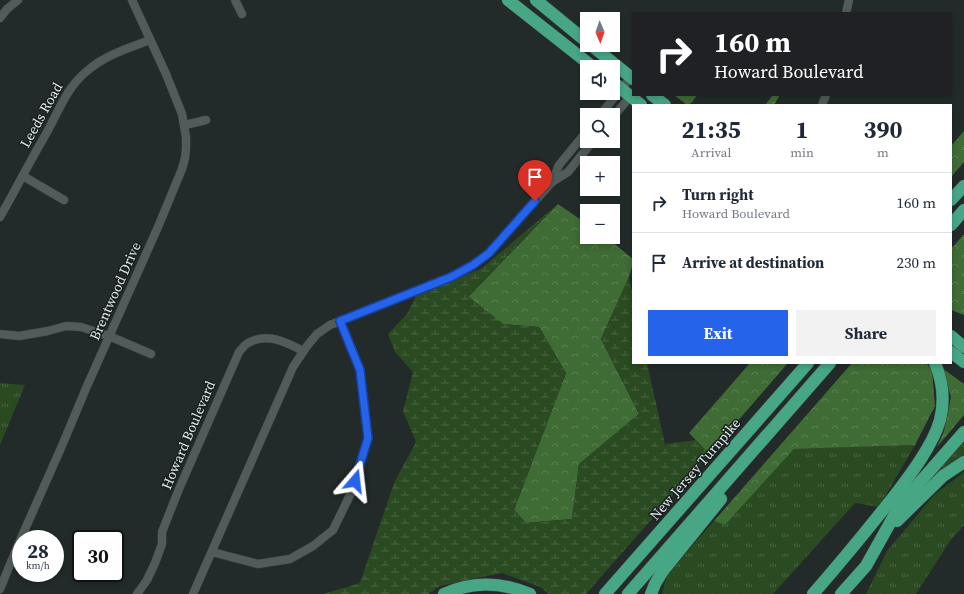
<!DOCTYPE html>
<html lang="en">
<head>
<meta charset="utf-8">
<style>
	:root { --surface:#fff; --page:#f2f2f3; --text:#1f2937; --muted:#747a83; --line:#e0e1e3; --accent:#2563eb }
	body { margin:0; font-family:"Source Serif 4",serif; background:var(--page); color:var(--text); height:100vh; display:flex; flex-direction:column; font-size:15px; white-space:nowrap }
	* { box-sizing:border-box; margin:0 }
	p { font-size:13px; color:var(--muted) }
	.icon { flex:none; width:22px; height:22px; fill:none; stroke:currentColor; stroke-width:2; stroke-linecap:round; stroke-linejoin:round }
	.map { position:relative; flex:1; overflow:hidden }
	.panel { position:absolute; left:632px; top:104px; width:320px; height:260px; display:flex; flex-direction:column; background:var(--surface); border-radius:0px; box-shadow:0 2px 6px #0003 }
	.panel>* { flex:none }
	.guide { position:absolute; left:632px; top:12px; width:320px; height:84px; border-radius:0px; box-shadow:0 2px 6px #0003; background:#202124; color:#fff; overflow:hidden }
	.needle { width:26px; rotate:178deg }
	.controls { position:absolute; left:580px; top:12px; display:grid; gap:8px }
	.controls a { display:grid; place-items:center; width:40px; height:40px; border-radius:0px; background:var(--surface); box-shadow:0 2px 6px #0003; font-size:20px }
	.speed { position:absolute; left:12px; top:530px; display:flex; gap:8px; font-size:20px; font-weight:700; text-align:center }
	.speed>* { display:grid; place-content:center; width:52px; height:52px; border-radius:50%; background:var(--surface); box-shadow:0 2px 6px #0003; line-height:1 }
	.speed small { font-size:10px; font-weight:400 }
	.speed .limit { border:2px solid #111; border-radius:6px; background:#fff; color:#111 }
	.pin { position:absolute; display:grid; place-items:center; width:34px; height:34px; color:#fff; margin:-41px -17px; border-radius:50% 50% 50% 0; rotate:-45deg; box-shadow:0 0 4px #0007 }
	.pin .icon { rotate:45deg }
	.me { position:absolute; width:44px; margin:-22px; rotate:17deg; stroke-linejoin:round; filter:drop-shadow(0 0 3px #0008) }
	.turn { display:flex; align-items:center; gap:14px; height:84px; padding:0 16px; font-size:18px }
	.turn .icon { width:52px; height:52px; stroke-width:2.5 }
	.turn b { display:block; font-size:28px; line-height:34px }
	.eta { display:flex; justify-content:space-evenly; align-items:center; height:68px; text-align:center }
	.eta b { font-size:24px; font-weight:700; line-height:28px }
	.button { display:flex; gap:8px; margin-top:auto; padding:8px 16px }
	.button a { flex:1; height:46px; border-radius:0px; background:var(--accent); color:#fff; font-size:16px; font-weight:700; line-height:46px; text-align:center }
	.button a+a { background:var(--page); color:var(--text) }
	ul { padding:0; list-style:none }
	li { display:flex; align-items:center; gap:12px; height:60px; padding:0 16px; border-top:1px solid var(--line) }
	li div { flex:1 }
	li b { display:block; font-size:15px }
	li em { font-style:normal }
	.map>svg:first-child { display:block }
</style>
</head>
<body>
<div class="map">
<svg width="964" height="594" viewBox="0 0 964 594">
	<defs>
		<pattern id="grass-tufts" width="24" height="20" patternUnits="userSpaceOnUse"><rect width="24" height="20" fill="#2a4a21"/><path d="M3 7l-1-3M5 7V3M7 7l1-3M15 17l-1-3M17 17v-4M19 17l1-3" fill="none" stroke="#496441"/></pattern>
		<pattern id="forest-crowns" width="20" height="18" patternUnits="userSpaceOnUse"><rect width="20" height="18" fill="#3f6b34"/><path d="M2 6a3 3 0 1 1 6 0M12 15a3 3 0 1 1 6 0" fill="none" stroke="#5a8051"/></pattern>
		<pattern id="wetland-marsh" width="20" height="14" patternUnits="userSpaceOnUse"><rect width="20" height="14" fill="#2a4a21"/><path d="M1 5h8M5 5V1M11 12h8M15 12V8" fill="none" stroke="#496441"/></pattern>
	</defs>
	<rect width="100%" height="100%" fill="#222a2a"/>
	<!-- grass -->
	<g fill="url(#grass-tufts)">
		<path d="M0,383l25,2 -25,60z"/>
		<path d="M963,442h1v15l-40,29z"/>
		<path d="M915,445l-36,62 -24,-4 -82,91h-111l5,-20 47,-53 11,4 69,-76z"/>
		<path d="M964,472v53l-14,16 -34,53h-50l21,-43 47,-56z"/>
	</g>
	<!-- forest -->
	<g fill="url(#forest-crowns)">
		<path d="M674,95h23c-3,4 -5,9 -10,10z"/>
		<path d="M773,95h7l-6,10h-9z"/>
		<path d="M964,131v31l-13,15v-31z"/>
		<path d="M558,204l29,20v13h19l27,22v4l-4,14 -28,62 38,75 -60,50 -7,55 -46,4 -12,-13 52,-137 -27,-46 -36,-3 -35,-27z"/>
		<path d="M964,234v81l-13,-5v-61z"/>
		<path d="M750,363h38l-79,91 -20,-21z"/>
		<path d="M852,363h74l6,7 3,36 -20,39 -121,4 -69,76 -11,-4z"/>
		<path d="M942,368l22,16v31l-27,32 7,-16 7,-34z"/>
	</g>
	<!-- wetland -->
	<path fill="url(#wetland-marsh)" d="M558,204l-90,92 35,28 36,3 27,46 -52,137 12,13 46,-4 7,-55 60,-50 -38,-75 28,-62 4,19v67h14l18,81 31,-4 13,14 -123,140h-37l-9,-7 -38,-14 -62,13 -12,8h-105l37,-11 34,-100 22,-41 -13,-31 10,-39 -18,-20 -7,-18 19,-20 9,-18 66,-28z"/>
	<g fill="none" stroke-linecap="round" stroke-linejoin="round">
		<defs>
			<g id="street">
				<path d="M235,0l7,14"/>
				<path d="M846,13l3,-13"/>
				<path d="M0,18l7,-9 11,-9"/>
				<path d="M822,105l4,-10"/>
				<path d="M600,115l31,-38"/>
				<path d="M613,117l20,-24"/>
				<path d="M185,125l21,-5"/>
				<path d="M23,176l41,24"/>
				<path d="M552,182l7,-17 28,-34"/>
				<path d="M0,217c16,-28 30,-56 46,-83 13,-23 20,-46 41,-63 18,-16 42,-23 63,-31"/>
				<path d="M0,334l19,2 29,-5 18,-5 15,1 28,9 42,18"/>
				<path d="M212,552l46,12 32,-5 23,-13 20,-16 17,-35 18,-57 -8,-68 -20,-49"/>
				<path d="M0,589l18,-44 43,-97 26,-62 71,-159 24,-58 3,-11 1,-9v-12l-4,-23 -16,-40 -34,-74"/>
				<path d="M137,594l10,-14 8,-17 7,-19v-12l17,-43 60,-137c3,-3 5,-7 9,-9 19,-11 38,-1 55,8"/>
				<path d="M193,594l100,-227 14,-21 10,-12 13,-9 121,-48 22,-12 16,-12 63,-71 16,-10 25,-31"/>
			</g>
			<g id="highway">
				<path d="M508,0l85,67"/>
				<path d="M536,0l51,42"/>
				<path d="M591,45l42,34"/>
				<path d="M613,82l28,23"/>
				<path d="M652,95l13,10"/>
				<path d="M951,200l13,-14"/>
				<path d="M951,225l13,-15"/>
				<path d="M951,336l13,11"/>
				<path d="M951,352l13,10"/>
				<path d="M897,521l46,-45 21,-14"/>
				<path d="M444,594c28,-13 58,-12 86,0"/>
				<path d="M605,594l203,-231"/>
				<path d="M628,594l202,-231"/>
				<path d="M651,594l4,-10 7,-12 59,-73"/>
				<path d="M813,594c28,-32 55,-65 82,-99 16,-21 38,-50 45,-75 5,-20 3,-38 -5,-57"/>
				<path d="M841,594l25,-28 34,-61 64,-73"/>
			</g>
		</defs>
		<!-- street casing -->
		<use href="#street" stroke="#3e4645" stroke-width="9"/>
		<!-- highway casing -->
		<use href="#highway" stroke="#3e4645" stroke-width="13"/>
		<!-- street -->
		<use href="#street" stroke="#515b5a" stroke-width="8"/>
		<!-- highway -->
		<use href="#highway" stroke="#47a784" stroke-width="12"/>
	</g>
	<g fill="none" stroke-linecap="round" stroke-linejoin="round">
		<defs>
			<path id="route" d="M355,481l13,-43 -8,-68 -20,-49 111,-44 22,-12 16,-12 46,-52"/>
		</defs>
		<!-- route casing -->
		<use href="#route" stroke="#184099" stroke-width="10"/>
		<!-- route -->
		<use href="#route" stroke="#2563eb" stroke-width="7"/>
	</g>
	<g text-anchor="middle" dominant-baseline="central" stroke-width="3" stroke-linejoin="round" paint-order="stroke">
		<!-- street labels -->
		<g font-size="14" fill="#e1e7e6" stroke="#182020">
			<text transform="translate(41 115) rotate(-61)">Leeds Road</text>
			<text transform="translate(115 291) rotate(-66)">Brentwood Drive</text>
			<text transform="translate(188 435) rotate(-67)">Howard Boulevard</text>
			<text transform="translate(695 469) rotate(-49)">New Jersey Turnpike</text>
		</g>
	</g>
</svg>
<div class="controls">
<a><svg class="needle" viewBox="-14 -14 28 28"><path d="M0-13l5 13h-10z" fill="#e53935"/><path d="M0 13l5-13h-10z" fill="#747a83"/></svg></a>
<a><svg class="icon" aria-label="sound" viewBox="0 0 24 24"><path d="M4 9h4l5-4v14l-5-4H4zM17 9q2 3 0 6"/></svg></a>
<a><svg class="icon" aria-label="search" viewBox="0 0 24 24"><circle cx="10" cy="10" r="6"/><path d="M15 15l6 6"/></svg></a>
<a>+</a>
<a>−</a>
</div>
<div class="speed"><div>28<small>km/h</small></div><div class="limit">30</div></div>
<div class="pin" style="left:535px;top:201px;background:#d93025"><svg class="icon" aria-label="arrive" viewBox="0 0 24 24"><path d="M6 21V4h12l-3 4 3 4H6"/></svg></div>
<svg class="me" style="left:355px;top:481px" viewBox="-20 -20 40 40"><path d="M0-17L14 15 0 8-14 15z" fill="#2563eb" stroke="#fff" stroke-width="4"/></svg>
<div class="guide">
<div class="turn"><svg class="icon" aria-label="right" viewBox="0 0 24 24"><path d="M7 20v-9h11M14 6l5 5-5 5"/></svg><div><b>160 m</b>Howard Boulevard</div></div>
</div>
<section class="panel">
<div class="eta">
<div><b>21:35</b><p>Arrival</p></div>
<div><b>1</b><p>min</p></div>
<div><b>390</b><p>m</p></div>
</div>
<ul>
<li><svg class="icon" aria-label="right" viewBox="0 0 24 24"><path d="M7 20v-9h11M14 6l5 5-5 5"/></svg><div><b>Turn right</b><p>Howard Boulevard</p></div><em>160 m</em></li>
<li><svg class="icon" aria-label="arrive" viewBox="0 0 24 24"><path d="M6 21V4h12l-3 4 3 4H6"/></svg><div><b>Arrive at destination</b></div><em>230 m</em></li>
</ul>
<div class="button"><a>Exit</a><a>Share</a></div>
</section>
</div>
</body>
</html>
